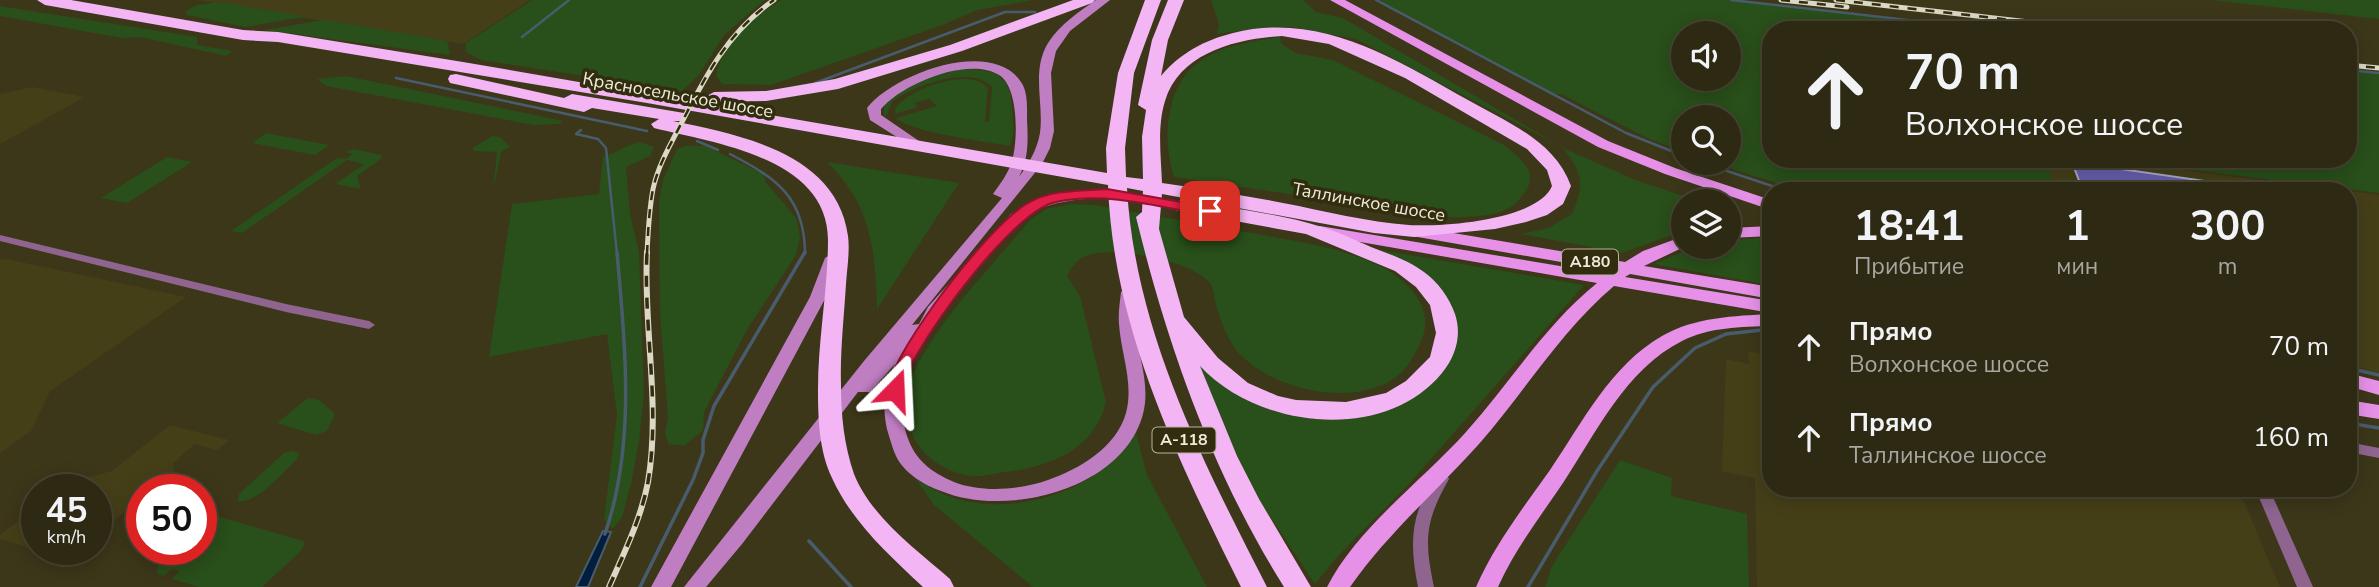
<!DOCTYPE html>
<html lang="ru">
<head>
<meta charset="utf-8">
<style>
	:root { --surface:#2d2913; --page:#35311c; --text:#f1f3f6; --muted:#a7a6a0; --line:#484533 }
	body { margin:0; font-family:"Nunito Sans",sans-serif; background:var(--page); color:var(--text); height:100vh; display:flex; flex-direction:column; font-size:26px; white-space:nowrap }
	* { box-sizing:border-box; margin:0 }
	p { font-size:23px; color:var(--muted) }
	.icon { flex:none; width:38px; height:38px; fill:none; stroke:currentColor; stroke-width:2; stroke-linecap:round; stroke-linejoin:round }
	.map { position:relative; flex:1; overflow:hidden }
	.details { position:absolute; left:1762px; top:182px; width:595px; height:315px; display:flex; flex-direction:column; background:var(--surface); border-radius:28px; box-shadow:0 4px 18px #0003,0 0 0 2px var(--line) }
	.details>* { flex:none }
	.hud { position:absolute; left:1762px; top:21px; width:595px; height:147px; border-radius:28px; box-shadow:0 4px 18px #0003,0 0 0 2px var(--line); background:#2d2913; color:var(--text); overflow:hidden }
	.fabs { position:absolute; left:1671px; top:21px; display:grid; gap:14px }
	.fabs a { display:grid; place-items:center; width:70px; height:70px; border-radius:50%; background:var(--surface); box-shadow:0 4px 18px #0003,0 0 0 2px var(--line); font-size:35px }
	.speed { position:absolute; left:21px; top:474px; display:flex; gap:14px; font-size:35px; font-weight:700; text-align:center }
	.speed>* { display:grid; place-content:center; width:91px; height:91px; border-radius:50%; background:var(--surface); box-shadow:0 4px 18px #0003,0 0 0 2px var(--line); line-height:1 }
	.speed small { font-size:18px; font-weight:400 }
	.speed .limit { border:10px solid #d22; background:#fff; color:#111 }
	.pin { position:absolute; display:grid; place-items:center; width:60px; height:60px; color:#fff; margin:-30px; border-radius:14px; box-shadow:0 4px 10px #0006 }
	.me { position:absolute; width:77px; margin:-38px; rotate:21deg; stroke-linejoin:round; filter:drop-shadow(0 0 5px #0008) }
	.turn { display:flex; align-items:center; gap:24px; height:147px; padding:0 28px; font-size:32px }
	.turn .icon { width:91px; height:91px; stroke-width:2.5 }
	.turn b { display:block; font-size:49px; line-height:60px }
	.eta { display:flex; justify-content:space-evenly; align-items:center; height:119px; text-align:center }
	.eta b { font-size:42px; font-weight:700; line-height:49px }
	ul { padding:0; list-style:none }
	li { display:flex; align-items:center; gap:21px; height:91px; padding:0 28px }
	li div { flex:1 }
	li b { display:block; font-size:26px }
	li em { font-style:normal }
	.map>svg:first-child { display:block }
</style>
</head>
<body>
<div class="map">
<svg width="2379" height="587" viewBox="0 0 2379 587">
	<rect width="100%" height="100%" fill="#3c3719"/>
	<!-- built -->
	<g fill="#453f18">
		<path d="M197,0h333l-67,44z"/>
		<path d="M32,87l53,10 -85,47v-50z"/>
		<path d="M2044,159h50l254,32h-291z"/>
		<path d="M2349,191l30,4v178l-30,-8z"/>
		<path d="M6,259l180,38 -136,94 -19,40 -31,22v-193z"/>
		<path d="M1748,351l23,4v133h467l42,99h-523l-2,-109 -33,-7 4,-112 23,5z"/>
		<path d="M170,425l59,15 -12,10 -22,-6 -23,20 3,6 -24,20h-9v8l-46,37v-45h-38l7,-6 47,-13z"/>
		<path d="M37,506v44h20l-10,3 -47,-14v-4z"/>
	</g>
	<!-- green -->
	<g fill="#294f1a" fill-rule="evenodd">
		<path d="M532,0h233l-41,35 -25,40 -17,16 -201,-31 -15,-8v-9z"/>
		<path d="M781,0h253l-57,10 -32,14 -174,61 -49,-1 -6,-8c6,-34 38,-59 65,-76z"/>
		<path d="M1211,0h92l13,12 27,6 217,128 -204,-107 -64,-12 -29,1 -46,6 2,-10z"/>
		<path d="M1380,0h355l273,30h-237v129h273l13,32h-255l-89,-28h16v-46h-45l-1,35 -38,-15 -84,-43h-7l-151,-79zM1684,33h45v46h-45z"/>
		<path d="M2212,0h167v19z"/>
		<path d="M219,2l80,13 5,2 -59,10 -58,-12 -1,-4 11,-6z"/>
		<path d="M0,6l197,31v8l36,6 -7,5 -86,-19 -18,1 -122,-22z"/>
		<path d="M323,20l121,20 4,3 2,12 -185,-25z"/>
		<path d="M1280,37l1,6 14,10 38,7 171,85c15,12 36,27 21,47 -4,6 -10,13 -16,16 -18,10 -44,9 -65,9l-270,-40c-7,-23 -9,-46 -3,-70 13,-55 60,-63 109,-70z"/>
		<path d="M964,69c41,0 47,11 49,50 0,10 2,18 -4,27 -24,-5 -97,-13 -113,-28l41,-12 -8,-7 -15,4 4,4 -23,7v-5c13,-20 75,-43 93,-21l-3,34h4l3,-35c-20,-23 -80,-1 -100,15l-5,13 -3,1v-13c24,-19 50,-29 80,-34z"/>
		<path d="M2349,69l30,4v120l-277,-34h246z"/>
		<path d="M346,76l218,45 -5,3 -25,1 -208,-39 -9,-7z"/>
		<path d="M266,133l63,12 -14,10 -63,-12z"/>
		<path d="M492,136l8,1 10,10 -9,5 -8,39 4,-39 -23,-1 -1,-3z"/>
		<path d="M640,142l14,5 -4,9 -24,11 4,47 9,38 5,142 -5,47 -8,43 -9,33 -9,12 -9,-10 13,-104 -10,-81 -118,23 23,-153 87,-10 4,-37c14,-4 24,-13 37,-15z"/>
		<path d="M686,146h19l59,28 1,7 32,38 3,20 -4,16 -48,73 -44,84 -1,18 -19,16 -15,-2 -4,-10 3,-16 -8,-105 -1,-112 4,-21 14,-31z"/>
		<path d="M1563,148l70,31 65,22h-14l-1,30 -61,22 -101,-19 27,-6 24,-14c13,-30 11,-40 -9,-66z"/>
		<path d="M354,149l27,6 1,3 -25,18 4,13 -26,-5 29,-20 -17,-4 -105,73 -11,-2 106,-73 9,1 7,-5 -8,-2z"/>
		<path d="M167,157l25,5 -65,41 -26,-5z"/>
		<path d="M827,162l132,21 -82,126c-2,-60 -5,-103 -50,-147z"/>
		<path d="M1072,204l23,1c52,9 104,19 157,28 42,8 88,14 128,33 25,12 54,40 43,70 -4,11 -13,28 -21,36 -41,39 -131,19 -165,-21 -9,-11 -16,-29 -20,-43 -3,-8 -2,-17 -7,-25 -18,-22 -95,-37 -121,-28 -11,3 -17,11 -22,21l13,20 26,106c-11,48 -57,65 -101,70 -11,1 -20,5 -32,4 -31,-3 -62,-26 -65,-59 -2,-11 -3,-26 2,-37 27,-60 79,-110 120,-160l16,-11z"/>
		<path d="M1771,237v48l-118,-21 42,-17h34v-7z"/>
		<path d="M1380,250l204,35 -176,200 -71,72 -22,27 -54,-81 -38,-75 -26,-62 4,-1 83,45 135,-17 25,-23 10,-52z"/>
		<path d="M308,398l11,2 16,14 -8,17 -11,4 -39,-12z"/>
		<path d="M1136,433l11,42 60,112h-174l-99,-82 -18,-26c17,11 35,20 55,23 59,11 133,-17 165,-69z"/>
		<path d="M292,451l7,2 -2,6c-13,12 -41,46 -59,42l1,-7 45,-41z"/>
		<path d="M1620,460l52,18 -1,18 76,18 2,73h-204l7,-21z"/>
		<path d="M220,517l83,24 2,3 -4,7 -39,36h-63l-27,-8 8,-8 -8,-2 -9,7 -6,-3v-5l20,-18h24v-21l10,-9z"/>
	</g>
	<!-- water -->
	<path fill="#011e3f" stroke="#485c6e" stroke-width="2" d="M603,531l8,1 -23,55h-12z"/>
	<g fill="none" stroke-linecap="round" stroke-linejoin="round">
		<!-- stream-far1 -->
		<g stroke="#485c6e" stroke-width="2.5">
			<path d="M1376,0l250,133 58,23"/>
			<path d="M1731,0l265,30"/>
			<path d="M522,37l47,-37"/>
			<path d="M2348,70l31,3"/>
			<path d="M396,78l251,53"/>
			<path d="M815,83l190,-71h30"/>
			<path d="M581,130l-5,4 22,5 8,9 11,106"/>
			<path d="M697,141l21,9"/>
			<path d="M730,154c46,24 75,43 75,100"/>
			<path d="M1703,163l84,28"/>
		</g>
		<!-- stream -->
		<g stroke="#485c6e" stroke-width="3.5">
			<path d="M2348,368l31,7"/>
			<path d="M2348,423l31,5"/>
			<path d="M605,534c31,-91 20,-188 12,-282"/>
			<path d="M809,541l42,46"/>
			<path d="M640,587l53,-107 10,-27v-13l11,-34 91,-154"/>
			<path d="M1528,587l69,-116 56,-84 42,-39 31,-14 45,-5"/>
		</g>
	</g>
	<!-- building -->
	<path fill="#665fac" stroke="#aaaaca" stroke-width="2" d="M2072,162l161,23v6h-150z"/>
	<g fill="none" stroke-linecap="round" stroke-linejoin="round">
		<!-- street -->
		<g fill="#8f6590" fill-rule="evenodd">
			<path d="M0,235l286,69 83,17 6,4 -6,4 -83,-17 -286,-71z"/>
			<path d="M2348,442l31,6v10l-31,-6z"/>
			<path d="M1442,474l5,1 2,4c-24,42 -25,61 -15,108h-16c-7,-35 -9,-66 10,-97 4,-7 7,-14 14,-16z"/>
			<path d="M2255,488h14l44,99h-16z"/>
		</g>
		<!-- secondary -->
		<g fill="#c07ec2" fill-rule="evenodd">
			<path d="M1096,0h14l-40,31 -14,20 -5,22 3,58 -4,17 -8,16 -130,161 7,-1 9,-17 83,-93 36,-19 60,-6 7,4 -7,4c-30,3 -61,3 -86,23 -15,13 -28,33 -42,48 -38,46 -93,104 -72,168 8,24 24,36 47,46 28,11 66,8 94,-2 31,-11 68,-32 78,-67 8,-30 -5,-59 -7,-89 -1,-11 1,-22 2,-32l8,-5 8,5c-1,10 -3,21 -2,32 2,30 16,59 8,90 -20,76 -137,104 -202,77 -17,-6 -37,-18 -45,-35 -3,-6 -5,-14 -7,-20 -8,-25 -5,-49 6,-72l-25,28h-12l-116,152 -36,43h-22l180,-226 138,-163 -9,-4c7,-10 15,-20 19,-33 6,-20 7,-74 -13,-86 -31,-19 -97,9 -118,34v6l38,26 2,3 -2,3 -5,1 -44,-28 -3,-12c26,-34 125,-71 154,-26 7,10 6,25 6,37 1,21 2,39 -8,58 10,-14 18,-27 21,-44 4,-30 -9,-62 8,-90 12,-19 31,-31 48,-43z"/>
			<path d="M833,253l8,5 -15,39 -155,290h-20l159,-290 15,-39z"/>
		</g>
		<!-- primary -->
		<g fill="#e690e8" fill-rule="evenodd">
			<path d="M1330,0h15l263,141 67,27 96,32v10l-106,-36 -67,-27z"/>
			<path d="M1320,226l288,48 4,-3 -200,-35 -8,-5 8,-5 213,36 18,-11 41,-15v11l-40,19 127,21v12l-141,-25 -5,3 146,24v12l-157,-27c-53,45 -89,105 -135,158 -43,48 -92,90 -129,143h-23c30,-59 95,-106 139,-155 44,-49 79,-107 131,-149l-283,-49 -2,-3 2,-3z"/>
			<path d="M1771,226v10l-42,2v-10z"/>
			<path d="M1771,314v12c-30,1 -62,1 -89,15 -56,28 -86,92 -119,142 -23,34 -48,66 -65,104h-22c19,-43 47,-79 74,-117 32,-47 61,-105 112,-134 33,-19 72,-20 109,-22z"/>
			<path d="M2348,373l31,8v14l-31,-9z"/>
			<path d="M2348,400l31,5v14l-31,-5z"/>
		</g>
		<!-- highway -->
		<g fill="#f3b5f3" fill-rule="evenodd">
			<path d="M37,0h34l172,30 35,2 185,30 644,111 -1,-25 12,-75 27,-73h16l-27,73 -9,75 1,29 17,2 -1,-42 4,-27 -8,-5 14,-65 16,-40h16l-16,40 -7,36c19,-23 44,-36 72,-43 87,-22 162,26 235,67 40,23 86,40 103,86l-8,18 -16,11 -21,7 -31,7 -81,8 -40,-4 -212,-39 -3,35 25,88 34,41 30,25 30,13 18,4 50,2 40,-9 20,-12 24,-24 6,-24 -6,-28 -14,-18 -21,-16 -89,-37 -131,-24 -3,-4 3,-4 7,-2c47,8 95,13 140,27 17,5 33,13 49,20 18,7 37,13 53,25 14,10 25,25 31,42 7,21 1,42 -13,59 -58,71 -185,55 -242,-7l37,90 22,43 52,88h-27c-72,-115 -116,-239 -148,-370l6,-5 1,-21 -16,-3c8,143 76,274 140,399h-26c-63,-127 -128,-258 -133,-402l-461,-82 -369,-61 -35,-2 -198,-35zM1282,36l47,8 76,34 122,71 20,21 5,16c-14,34 -109,41 -143,39 -42,-3 -84,-14 -126,-22 -40,-8 -81,-14 -121,-20 -1,-27 -5,-56 3,-82 15,-49 72,-62 117,-65z"/>
			<path d="M1073,0h22l-3,3 -130,48 -124,38 -72,12 -52,1 -9,-5 9,-5 52,-1 69,-12 115,-34z"/>
			<path d="M456,74l108,24 8,-4 112,19 3,4 -3,4h-11c67,14 164,32 175,115 2,15 -1,33 -2,48 -2,33 -6,67 -5,101 0,30 3,60 13,89 17,43 63,76 96,105l4,8h-31c-35,-33 -71,-65 -91,-109 -13,-27 -14,-60 -14,-89 0,-50 10,-100 10,-149 0,-83 -115,-97 -174,-112l-3,-4 8,-5 -67,-11 -8,4 -134,-29 -2,-4 2,-4z"/>
		</g>
		<defs>
			<g id="rail-far1">
				<path d="M1781,0l66,7"/>
				<path d="M1836,0l263,30"/>
				<path d="M2348,65l31,3"/>
				<path d="M647,254c1,-22 2,-44 6,-65 5,-23 17,-44 28,-65 25,-49 47,-92 93,-124"/>
			</g>
			<path id="rail" d="M609,587c15,-34 32,-68 39,-105 13,-77 -5,-154 -1,-230"/>
		</defs>
		<!-- rail-far1 casing -->
		<use href="#rail-far1" stroke="#dbd8c6" stroke-width="5"/>
		<!-- rail casing -->
		<use href="#rail" stroke="#dbd8c6" stroke-width="6"/>
		<!-- rail-far1 -->
		<use href="#rail-far1" stroke="#322d0f" stroke-width="2.5" stroke-dasharray="9" stroke-linecap="butt"/>
		<!-- rail -->
		<use href="#rail" stroke="#322d0f" stroke-width="3.5" stroke-dasharray="11" stroke-linecap="butt"/>
	</g>
	<!-- route -->
	<path fill="#e11d48" stroke="#92132f" stroke-width="2" d="M1107,189l103,18 7,4 -7,5c-50,-9 -103,-25 -154,-14 -42,8 -132,131 -149,172 -2,6 -2,13 -6,20h-12l-2,-4c9,-44 102,-165 141,-187 24,-14 53,-12 79,-14z"/>
	<g text-anchor="middle" dominant-baseline="central" stroke-width="7" stroke-linejoin="round" paint-order="stroke">
		<!-- shield labels -->
		<g fill="#322d0f" stroke="#b6b39e" stroke-width="2">
			<rect x="1562" y="249.5" width="56" height="25" rx="5"/>
			<rect x="1152.5" y="427.5" width="63" height="25" rx="5"/>
		</g>
		<g font-size="16" font-weight="bold" fill="#efecdb">
			<text x="1590" y="262">A180</text>
			<text x="1184" y="440">А-118</text>
		</g>
		<!-- street labels -->
		<g font-size="18" fill="#efecdb" stroke="#322d0f">
			<text transform="translate(678 95) rotate(10)">Красносельское шоссе</text>
			<text transform="translate(1369 202) rotate(10)">Таллинское шоссе</text>
		</g>
	</g>
</svg>
<div class="fabs">
<a><svg class="icon" aria-label="sound" viewBox="0 0 24 24"><path d="M4 9h4l5-4v14l-5-4H4zM17 9q2 3 0 6"/></svg></a>
<a><svg class="icon" aria-label="search" viewBox="0 0 24 24"><circle cx="10" cy="10" r="6"/><path d="M15 15l6 6"/></svg></a>
<a><svg class="icon" aria-label="layers" viewBox="0 0 24 24"><path d="M12 4l9 5-9 5-9-5zM3 14l9 5 9-5"/></svg></a>
</div>
<div class="speed"><div>45<small>km/h</small></div><div class="limit">50</div></div>
<div class="pin" style="left:1210px;top:211px;background:#d93025"><svg class="icon" aria-label="arrive" viewBox="0 0 24 24"><path d="M6 21V4h12l-3 4 3 4H6"/></svg></div>
<svg class="me" style="left:895px;top:390px" viewBox="-20 -20 40 40"><path d="M0-17L14 15 0 8-14 15z" fill="#e11d48" stroke="#fff" stroke-width="4"/></svg>
<div class="hud">
<div class="turn"><svg class="icon" aria-label="ahead" viewBox="0 0 24 24"><path d="M12 20V5M6 11l6-6 6 6"/></svg><div><b>70 m</b>Волхонское шоссе</div></div>
</div>
<section class="details">
<div class="eta">
<div><b>18:41</b><p>Прибытие</p></div>
<div><b>1</b><p>мин</p></div>
<div><b>300</b><p>m</p></div>
</div>
<ul>
<li><svg class="icon" aria-label="ahead" viewBox="0 0 24 24"><path d="M12 20V5M6 11l6-6 6 6"/></svg><div><b>Прямо</b><p>Волхонское шоссе</p></div><em>70 m</em></li>
<li><svg class="icon" aria-label="ahead" viewBox="0 0 24 24"><path d="M12 20V5M6 11l6-6 6 6"/></svg><div><b>Прямо</b><p>Таллинское шоссе</p></div><em>160 m</em></li>
</ul>
</section>
</div>
</body>
</html>
